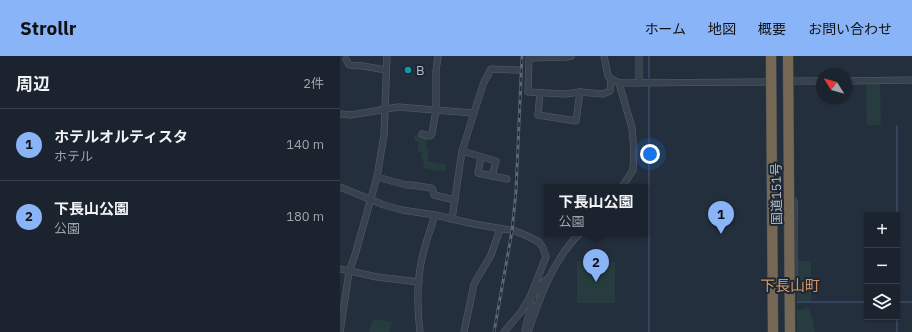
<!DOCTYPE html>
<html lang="ja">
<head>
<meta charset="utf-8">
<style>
  :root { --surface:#1b232e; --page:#282f3a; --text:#f1f3f6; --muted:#a0a4aa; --line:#39404a; --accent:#8ab4f8 }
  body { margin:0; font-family:"IBM Plex Sans","Noto Sans JP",sans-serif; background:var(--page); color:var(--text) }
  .controls { position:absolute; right:12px; bottom:12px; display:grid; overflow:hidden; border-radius:0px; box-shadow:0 1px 3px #0004 }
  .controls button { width:36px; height:36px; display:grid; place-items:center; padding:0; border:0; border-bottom:1px solid var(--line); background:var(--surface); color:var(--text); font:20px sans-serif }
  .compass { position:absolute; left:476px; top:12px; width:36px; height:36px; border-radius:50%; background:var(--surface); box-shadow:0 1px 3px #0004; rotate:307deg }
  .you { position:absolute; left:310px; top:98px; width:14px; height:14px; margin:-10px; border:3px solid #fff; border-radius:50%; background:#1a73e8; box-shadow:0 0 0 6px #1a73e833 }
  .badge { display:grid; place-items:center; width:26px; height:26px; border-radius:50%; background:var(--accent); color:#111; font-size:13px; font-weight:700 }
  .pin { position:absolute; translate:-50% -33px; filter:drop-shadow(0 1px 2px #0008) }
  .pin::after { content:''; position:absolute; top:21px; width:14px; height:12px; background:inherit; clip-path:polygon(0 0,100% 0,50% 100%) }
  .popup { position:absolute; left:204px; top:128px; width:104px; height:52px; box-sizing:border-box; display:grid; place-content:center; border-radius:0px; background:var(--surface); filter:drop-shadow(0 1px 3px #0005); font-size:13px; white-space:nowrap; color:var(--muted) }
  .popup b { font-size:15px; color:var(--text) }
  .popup::after { content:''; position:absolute; left:50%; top:100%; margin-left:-8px; border:8px solid transparent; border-top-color:var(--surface) }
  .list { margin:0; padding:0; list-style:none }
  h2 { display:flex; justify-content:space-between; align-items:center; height:52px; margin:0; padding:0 16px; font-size:17px }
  h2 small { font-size:13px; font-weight:400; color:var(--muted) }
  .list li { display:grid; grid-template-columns:26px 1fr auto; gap:12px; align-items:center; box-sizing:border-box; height:72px; padding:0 16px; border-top:1px solid var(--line) }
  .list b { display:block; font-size:15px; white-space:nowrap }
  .list p { margin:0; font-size:13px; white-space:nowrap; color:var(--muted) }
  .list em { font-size:13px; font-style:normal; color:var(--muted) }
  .icon { flex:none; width:22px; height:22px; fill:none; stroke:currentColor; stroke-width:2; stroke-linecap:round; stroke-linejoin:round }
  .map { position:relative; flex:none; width:572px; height:276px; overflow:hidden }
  header { display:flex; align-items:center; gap:24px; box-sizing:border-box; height:56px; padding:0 20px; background:var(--accent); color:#111 }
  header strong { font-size:19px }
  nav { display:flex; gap:22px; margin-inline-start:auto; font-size:14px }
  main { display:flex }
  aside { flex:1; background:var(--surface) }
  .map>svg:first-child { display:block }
  .green { fill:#263c3f }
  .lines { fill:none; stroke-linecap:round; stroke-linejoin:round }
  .stream { stroke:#394c67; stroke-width:1.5 }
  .minor-casing { stroke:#565f6c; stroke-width:7 }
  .highway-casing { stroke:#434c59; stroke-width:11 }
  .minor { stroke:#38414e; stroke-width:6 }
  .highway { stroke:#746855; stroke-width:10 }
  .rail-casing { stroke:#5a6575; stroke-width:3 }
  .rail { stroke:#1d2633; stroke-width:1.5; stroke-dasharray:4.5; stroke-linecap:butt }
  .culture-dot { fill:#0f9aa8; stroke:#1d2633; stroke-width:1.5 }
  .labels { text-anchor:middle; stroke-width:4; stroke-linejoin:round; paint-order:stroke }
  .poi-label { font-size:13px; fill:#b4bcc9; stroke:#1d2633; text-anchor:start }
  .street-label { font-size:13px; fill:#b4bcc9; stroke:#1d2633 }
  .quarter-label { font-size:15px; fill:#d59563; stroke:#1d2633 }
</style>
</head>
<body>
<header>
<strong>Strollr</strong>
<nav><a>ホーム</a><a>地図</a><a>概要</a><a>お問い合わせ</a></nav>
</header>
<main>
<aside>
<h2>周辺<small>2件</small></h2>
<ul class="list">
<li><span class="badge">1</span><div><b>ホテルオルティスタ</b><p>ホテル</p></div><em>140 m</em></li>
<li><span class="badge">2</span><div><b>下長山公園</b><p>公園</p></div><em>180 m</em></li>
</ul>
</aside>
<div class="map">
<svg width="572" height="276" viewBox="0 0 572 276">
  <rect width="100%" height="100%" fill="#242f3e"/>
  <g class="green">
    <polygon points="526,27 540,27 541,69 527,69"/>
    <polygon points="75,78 88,81 86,92 89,94 87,105 106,109 105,116 83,112 84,103 81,103 82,96 77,95 79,86 74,85"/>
    <polygon points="237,205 275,206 275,247 237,247"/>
    <rect x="457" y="205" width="14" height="40"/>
    <polygon points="466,252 469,253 470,254 475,276 457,276 457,253 460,254"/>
    <polygon points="33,263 52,266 49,276 29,276"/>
  </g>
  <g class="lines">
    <g class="stream">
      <polyline points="309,0 309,22"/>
      <polyline points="309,30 309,276"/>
      <polyline points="557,70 557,276"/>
      <polyline points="457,246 527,246"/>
      <polyline points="557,246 572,246"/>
    </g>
    <defs>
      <g id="minor">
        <polyline points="231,0 226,1 189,2 188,36 225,38 240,36 263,38 270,35 271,23"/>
        <polyline points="264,0 268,20 271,23 279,27 292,72 294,95 293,114 282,131"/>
        <polyline points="6,3 9,9 23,10 46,14"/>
        <polyline points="448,25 482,25"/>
        <polyline points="506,25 572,24"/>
        <polyline points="279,27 431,26"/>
        <polyline points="299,27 299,0"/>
        <polyline points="200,37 198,59 236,65 240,36"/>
        <polyline points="0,58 11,59 58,51 133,57"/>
        <polyline points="82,78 90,80 92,78 96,54 96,15 98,0"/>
        <polyline points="122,95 156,105 152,120 167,123"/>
        <polyline points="141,101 138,117 152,120"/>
        <polyline points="37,121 66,129 71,129 91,132 93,134 94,139 115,144"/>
        <path d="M0,131L44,149L62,154L95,159L134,168L175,175L185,179L199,186L203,192L206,201L190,241C198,238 198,228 208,223"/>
        <polyline points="454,145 454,224"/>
        <polyline points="112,163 122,95 139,41 144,26 151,13 178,14"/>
        <polyline points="0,213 37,221 79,226"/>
        <polyline points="185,274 191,250 190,241"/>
        <polyline points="0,276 9,216 15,199 37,121 44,79 47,0"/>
        <path d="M80,276C77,252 77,222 83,198C86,185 91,172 95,159"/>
        <polyline points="124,276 134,228 151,199 160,173"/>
        <polyline points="164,276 181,256 190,241"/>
        <path d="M188,276C200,240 213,204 240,177"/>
      </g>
      <g id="highway">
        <polyline points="431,0 433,276"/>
        <polyline points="448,0 450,276"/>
      </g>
    </defs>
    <use href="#minor" class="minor-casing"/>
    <use href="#highway" class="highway-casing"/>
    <use href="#minor" class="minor"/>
    <use href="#highway" class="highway"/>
    <defs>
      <polyline id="rail" points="154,276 172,175 176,135 182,0"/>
    </defs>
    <use href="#rail" class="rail-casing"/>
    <use href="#rail" class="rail"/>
  </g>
  <circle class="culture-dot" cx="68" cy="14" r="4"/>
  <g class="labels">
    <g class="poi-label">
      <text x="76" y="19">B</text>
    </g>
    <g class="street-label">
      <text transform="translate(436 138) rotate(-91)" y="5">国道151号</text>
    </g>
    <g class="quarter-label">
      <text x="450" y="235">下長山町</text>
    </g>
  </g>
</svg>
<div class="controls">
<button>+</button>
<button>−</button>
<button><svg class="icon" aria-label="layers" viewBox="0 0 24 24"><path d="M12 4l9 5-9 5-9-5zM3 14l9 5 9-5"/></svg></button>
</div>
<svg class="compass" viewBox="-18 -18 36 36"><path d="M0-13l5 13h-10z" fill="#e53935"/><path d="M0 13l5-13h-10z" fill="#a0a4aa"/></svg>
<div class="you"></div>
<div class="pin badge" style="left:381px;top:178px">1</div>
<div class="pin badge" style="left:256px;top:226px">2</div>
<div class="popup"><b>下長山公園</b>公園</div>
</div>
</main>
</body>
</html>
